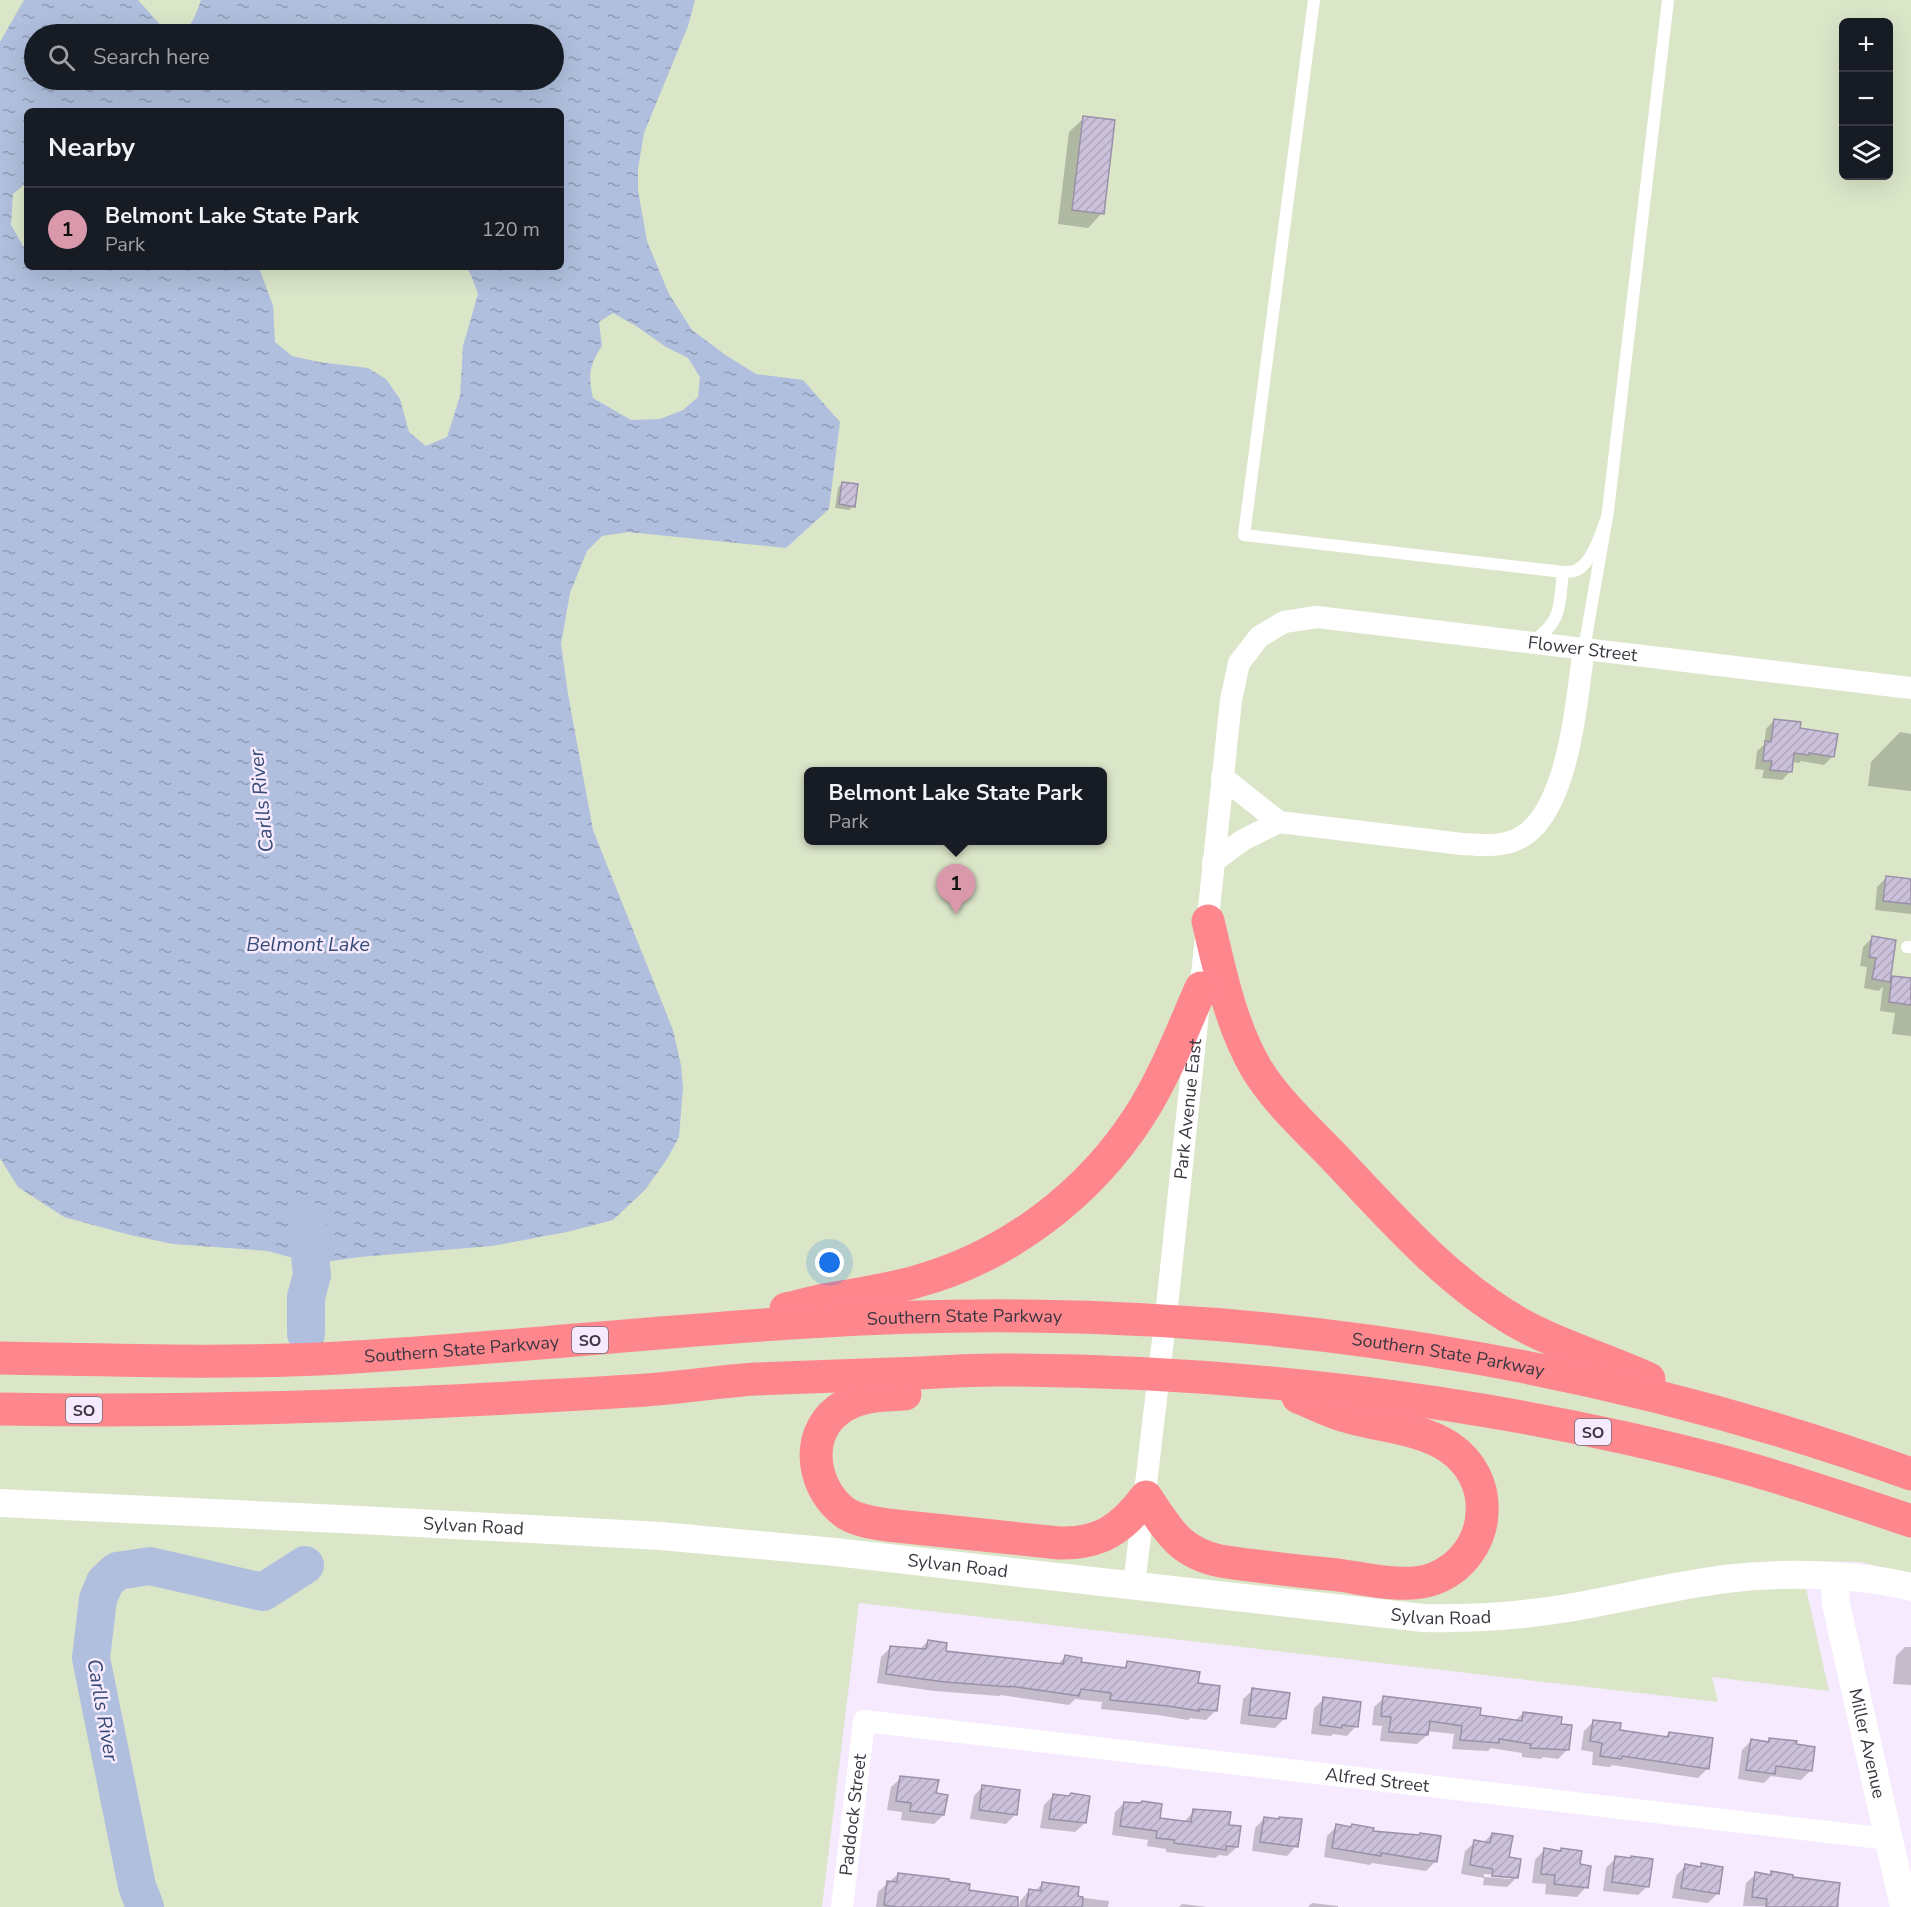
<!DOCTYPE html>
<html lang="en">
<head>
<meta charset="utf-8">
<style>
  :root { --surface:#171b24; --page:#242831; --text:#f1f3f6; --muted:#9ea1a6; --line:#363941; --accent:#d999ab }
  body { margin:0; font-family:"Nunito Sans",sans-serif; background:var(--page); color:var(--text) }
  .controls { position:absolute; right:18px; top:18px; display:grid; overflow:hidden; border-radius:9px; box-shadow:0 6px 24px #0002 }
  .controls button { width:54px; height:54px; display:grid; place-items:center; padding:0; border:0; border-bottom:2px solid var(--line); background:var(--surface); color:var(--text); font:30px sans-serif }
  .you { position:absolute; left:830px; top:1263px; width:21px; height:21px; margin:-15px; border:4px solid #fff; border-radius:50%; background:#1a73e8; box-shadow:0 0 0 9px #1a73e833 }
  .badge { display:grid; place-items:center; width:39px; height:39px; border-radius:50%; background:var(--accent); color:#111; font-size:20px; font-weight:700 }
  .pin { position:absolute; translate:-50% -50px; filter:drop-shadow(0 2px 3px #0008) }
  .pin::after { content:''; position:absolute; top:32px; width:21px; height:18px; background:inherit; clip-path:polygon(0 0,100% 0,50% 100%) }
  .popup { position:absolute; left:804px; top:767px; width:303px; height:78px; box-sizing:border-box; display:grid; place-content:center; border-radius:9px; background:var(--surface); filter:drop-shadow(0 2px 4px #0005); font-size:20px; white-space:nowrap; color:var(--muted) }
  .popup b { font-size:22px; color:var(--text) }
  .popup::after { content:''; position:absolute; left:50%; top:100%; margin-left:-12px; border:12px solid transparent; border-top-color:var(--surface) }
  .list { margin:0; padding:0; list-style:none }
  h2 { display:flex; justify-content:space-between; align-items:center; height:78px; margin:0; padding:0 24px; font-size:26px }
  h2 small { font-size:20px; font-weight:400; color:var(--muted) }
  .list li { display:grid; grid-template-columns:39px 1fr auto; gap:18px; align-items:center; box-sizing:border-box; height:84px; padding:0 24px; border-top:2px solid var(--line) }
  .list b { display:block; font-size:22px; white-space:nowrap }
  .list p { margin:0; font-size:20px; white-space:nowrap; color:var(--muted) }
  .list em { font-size:20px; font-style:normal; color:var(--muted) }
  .icon { flex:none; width:33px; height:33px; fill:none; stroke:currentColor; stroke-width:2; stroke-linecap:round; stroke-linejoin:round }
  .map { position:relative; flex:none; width:1911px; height:1907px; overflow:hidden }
  .search { position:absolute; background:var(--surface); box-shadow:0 6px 24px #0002; left:24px; top:24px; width:540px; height:66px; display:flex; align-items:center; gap:15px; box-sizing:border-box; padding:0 21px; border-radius:33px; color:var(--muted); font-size:22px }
  .panel { position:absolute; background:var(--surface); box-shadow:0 6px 24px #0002; left:24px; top:108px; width:540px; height:162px; border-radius:9px }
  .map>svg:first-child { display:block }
  .park { fill:#dbe6c9; fill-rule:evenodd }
  .water { fill:url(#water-ripples); fill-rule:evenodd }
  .shadow { fill:#0003; fill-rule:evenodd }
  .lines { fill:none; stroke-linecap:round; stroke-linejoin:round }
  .river { stroke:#afbfdd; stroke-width:38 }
  .building { fill:url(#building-hatch); stroke:#9a91a9; stroke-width:1.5 }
  .service { stroke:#fff; stroke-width:12 }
  .minor { stroke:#fff; stroke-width:22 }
  .tertiary { stroke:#fff; stroke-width:28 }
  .motorway { stroke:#fe878e; stroke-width:33 }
  .labels { text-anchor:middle; stroke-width:5; stroke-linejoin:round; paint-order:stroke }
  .shield { fill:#f6eafe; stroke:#746c79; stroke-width:1.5 }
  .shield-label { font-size:16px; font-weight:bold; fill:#3c3640 }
  .street-label { font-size:18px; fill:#3c3640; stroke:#f6eafe }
  .water-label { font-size:20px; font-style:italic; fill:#354a74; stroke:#f6eafe }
</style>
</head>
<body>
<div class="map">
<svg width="1911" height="1907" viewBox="0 0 1911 1907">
  <defs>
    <pattern id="water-ripples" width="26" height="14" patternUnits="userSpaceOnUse" patternTransform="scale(1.5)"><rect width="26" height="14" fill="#afbfdd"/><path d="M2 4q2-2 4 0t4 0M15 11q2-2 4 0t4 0" fill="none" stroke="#909cb5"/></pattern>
    <pattern id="building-hatch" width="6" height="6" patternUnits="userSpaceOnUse" patternTransform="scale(1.5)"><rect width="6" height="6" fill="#cbc1da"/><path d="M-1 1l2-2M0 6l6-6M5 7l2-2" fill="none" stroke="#afa6bc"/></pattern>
  </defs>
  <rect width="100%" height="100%" fill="#f6eafe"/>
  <path class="park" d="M0,0H1911V1574L1860,1562L1800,1561L1829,1691L1712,1677L1718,1702L859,1603L822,1907H0ZM1844,22H1888V176H1844ZM34,34H554V80H34ZM27,111H561V267H27ZM809,772H1103V840H809Z"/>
  <path class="water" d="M24,0H138L167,32C189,38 195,17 201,0H695L688,26L644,133L638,169V190L647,241L669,294L692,330L727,356L756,374L803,380L840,422L829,509L786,548L628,532L602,536L587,551L570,593L561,644L568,694L593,830L673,1030L681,1065L683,1088L679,1137L667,1159L645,1190L613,1220L567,1232L492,1246L360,1257L325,1262L319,1275H304L300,1260L268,1251L173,1244L130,1235L64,1217L18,1187L0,1158V42ZM34,34H554V80H34ZM27,111H561V267H466L471,275L478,294L463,346L460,396L447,437L426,446L409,432L400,399L386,379L368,368L319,362L292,356L275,342L273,306L259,267H75L68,270L59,267H27V253L11,225L13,194L26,183L27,180ZM613,313L636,326L666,347L688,358L700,377L698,397L683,410L660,419L631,420L593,398C588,374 589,366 602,346L599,322Z"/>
  <g class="shadow">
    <polygon points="1084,118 1102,213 1088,228 1058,224 1069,132"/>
    <polygon points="842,483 853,506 849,510 835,508 838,488"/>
    <polygon points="1774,720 1798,729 1833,756 1824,765 1801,761 1799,763 1792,762 1790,772 1782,780 1762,778 1764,770 1755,769 1757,751 1764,745 1766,729"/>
    <polygon points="1900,732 1911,734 1911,791 1868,786 1871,762"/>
    <polygon points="1887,877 1911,880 1911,914 1875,910 1877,887"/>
    <polygon points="1872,938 1888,982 1893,977 1911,980 1911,1036 1892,1034 1895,1013 1880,1011 1883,986 1879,991 1864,988 1867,967 1860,966 1863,947"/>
    <polygon points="928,1641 945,1653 1057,1665 1065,1657 1080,1663 1122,1669 1128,1663 1197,1684 1216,1710 1206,1720 1190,1718 1188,1720 1158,1715 1101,1709 1102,1702 1075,1699 1069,1705 1001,1695 999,1696 935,1691 877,1683 881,1657 891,1647 919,1650"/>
    <polygon points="1905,1647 1911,1647 1911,1685 1893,1684 1896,1656"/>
    <polygon points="1253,1690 1285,1718 1275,1728 1240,1724 1243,1699"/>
    <polygon points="1384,1698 1479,1717 1515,1721 1523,1713 1560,1725 1567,1750 1558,1759 1543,1757 1541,1759 1522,1757 1522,1753 1491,1748 1488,1751 1452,1749 1454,1734 1427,1731 1427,1735 1417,1744 1380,1741 1382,1726 1372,1725 1374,1707"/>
    <polygon points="1324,1699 1356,1726 1347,1736 1333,1734 1331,1736 1311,1734 1314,1708"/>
    <polygon points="1594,1721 1618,1731 1664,1738 1669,1733 1708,1768 1698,1778 1612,1765 1610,1767 1592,1765 1593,1752 1581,1750 1584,1731"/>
    <polygon points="1770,1739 1810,1771 1801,1780 1771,1776 1764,1783 1738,1779 1742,1750 1751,1741 1766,1743"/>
    <polygon points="901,1778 935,1795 943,1815 934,1824 901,1820 902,1812 887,1810 891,1787"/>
    <polygon points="983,1786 1018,1791 1015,1815 1006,1824 970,1819 974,1796"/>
    <polygon points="1054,1795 1085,1823 1075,1832 1040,1828 1044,1805"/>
    <polygon points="1124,1803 1158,1819 1184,1822 1194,1811 1227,1826 1237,1847 1227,1856 1219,1855 1215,1858 1166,1852 1166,1849 1147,1846 1148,1840 1112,1835 1115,1812"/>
    <polygon points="1264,1819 1296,1846 1287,1856 1252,1851 1255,1828"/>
    <polygon points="1337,1826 1350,1828 1352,1826 1436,1861 1426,1871 1372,1863 1370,1865 1324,1857 1327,1836"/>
    <path d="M1492,1834L1508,1858L1517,1877L1507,1887L1483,1885L1484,1878L1461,1874L1465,1851L1475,1842L1483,1843ZM1484,1874L1511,1876V1879L1484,1877Z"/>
    <polygon points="1562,1849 1578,1865 1586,1887 1577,1897 1545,1894 1546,1884 1532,1883 1535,1860 1544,1850 1559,1852"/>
    <polygon points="1616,1858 1648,1886 1638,1895 1603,1891 1606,1868"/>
    <polygon points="1702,1865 1718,1893 1708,1903 1672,1898 1676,1876 1685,1866 1698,1868"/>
    <polygon points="1772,1873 1791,1879 1839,1902 1839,1907 1743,1906 1746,1883 1756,1874 1769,1876"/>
    <polygon points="898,1874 968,1891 1004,1907 876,1907 878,1892"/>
    <polygon points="1043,1883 1076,1897 1109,1901 1108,1907 1019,1907 1020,1901 1029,1891 1034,1892"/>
    <polygon points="1312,1903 1338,1906 1338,1907 1308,1907"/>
    <polygon points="1182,1904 1207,1907 1179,1907"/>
  </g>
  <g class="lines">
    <g class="river">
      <polyline points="306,1334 306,1297 312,1275 307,1223"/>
      <polyline points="145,1907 137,1886 91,1658 98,1599 105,1582 117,1571 150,1566 263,1592 305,1565"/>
    </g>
  </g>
  <g class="building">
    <polygon points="1083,116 1115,120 1104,214 1072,210"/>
    <polygon points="842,482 858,484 855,507 839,504"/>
    <polygon points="1774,719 1801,722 1800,728 1838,734 1834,757 1809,753 1809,755 1794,753 1792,772 1770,770 1772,761 1763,761 1765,741 1771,742"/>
    <polygon points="1886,876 1911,879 1911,904 1883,901"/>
    <polygon points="1872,936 1896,940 1890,982 1872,979 1876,958 1869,957"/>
    <polygon points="1892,976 1911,978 1911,1005 1889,1002"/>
    <polygon points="928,1640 947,1643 946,1651 1063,1664 1065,1655 1082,1658 1081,1662 1126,1668 1127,1661 1200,1672 1198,1683 1220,1686 1217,1711 1199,1709 1199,1711 1168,1706 1110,1700 1111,1693 1081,1689 1079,1696 1010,1686 1010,1687 945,1682 886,1674 890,1646 926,1649"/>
    <polygon points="1252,1688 1290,1693 1286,1719 1249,1715"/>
    <polygon points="1383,1696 1481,1708 1480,1715 1522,1721 1523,1712 1562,1717 1561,1724 1572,1725 1569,1750 1530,1748 1531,1744 1499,1739 1499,1743 1460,1740 1462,1726 1430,1721 1428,1735 1389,1732 1391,1717 1381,1716"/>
    <polygon points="1323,1697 1361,1702 1358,1727 1342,1725 1342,1728 1320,1725"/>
    <polygon points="1593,1720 1621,1723 1620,1730 1668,1737 1669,1732 1713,1738 1709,1769 1622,1756 1621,1759 1600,1756 1602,1743 1590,1741"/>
    <polygon points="1769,1738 1797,1741 1796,1744 1815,1747 1812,1771 1776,1766 1775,1774 1746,1770 1751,1739 1769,1742"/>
    <polygon points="900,1776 939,1780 936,1793 948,1795 944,1815 910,1811 911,1803 896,1801"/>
    <polygon points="982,1785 1020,1790 1017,1815 979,1810"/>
    <polygon points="1071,1793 1090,1796 1086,1823 1049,1819 1053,1794 1069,1796"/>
    <polygon points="1142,1801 1162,1804 1160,1818 1191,1822 1193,1809 1231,1812 1229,1825 1241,1826 1238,1847 1226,1846 1226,1850 1174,1843 1174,1840 1156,1838 1157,1831 1120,1826 1124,1802 1141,1803"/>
    <polygon points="1264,1817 1279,1819 1279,1817 1302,1819 1298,1847 1260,1842"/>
    <polygon points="1336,1824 1351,1827 1352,1824 1374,1828 1373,1831 1419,1835 1420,1833 1441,1836 1437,1862 1381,1853 1381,1856 1332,1848"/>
    <polygon points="1492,1833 1513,1836 1509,1857 1521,1859 1518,1878 1492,1876 1493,1869 1470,1865 1474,1840 1490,1843"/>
    <polygon points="1544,1848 1561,1851 1561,1848 1582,1851 1580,1864 1591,1866 1588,1888 1554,1884 1555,1875 1541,1874"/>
    <polygon points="1615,1856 1631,1858 1631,1856 1653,1859 1649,1887 1612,1882"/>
    <polygon points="1701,1863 1723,1867 1719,1894 1681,1888 1685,1864 1701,1867"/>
    <polygon points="1771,1871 1793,1875 1793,1877 1840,1883 1837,1907 1766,1907 1767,1899 1752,1897 1755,1872 1771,1875"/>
    <polygon points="898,1873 949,1879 949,1881 970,1884 969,1890 1018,1897 1018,1907 897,1907 884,1905 887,1881 897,1882"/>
    <polygon points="1042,1882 1079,1887 1078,1896 1083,1897 1082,1907 1026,1907 1029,1889 1041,1891"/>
  </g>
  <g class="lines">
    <g class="service">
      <path d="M1314,0L1244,535L1563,572C1568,572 1573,572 1577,570C1593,561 1600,536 1606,520"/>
      <path d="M1533,641C1563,621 1559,605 1563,572"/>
      <polyline points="1584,649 1608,511 1668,0"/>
      <polyline points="1907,947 1911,947"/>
    </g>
    <g class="minor">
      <path d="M1222,777L1279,822L1462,844C1478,845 1497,847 1513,841C1569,821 1576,700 1584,649"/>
      <polyline points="1213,862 1243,840 1279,822"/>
      <path id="s1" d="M1134,1586L1168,1297L1231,700L1239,663L1259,637L1284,622L1317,617L1911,688"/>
      <path id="s2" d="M842,1907L864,1721L1889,1839"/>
    </g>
    <g class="tertiary">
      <path id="s3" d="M0,1503L361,1520L661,1536L835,1552L1423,1618C1472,1619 1520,1616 1568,1608C1620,1599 1672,1586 1725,1579C1782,1572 1855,1573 1911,1587"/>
      <path id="s4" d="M1834,1577L1836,1604L1904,1907"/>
    </g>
    <g class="motorway">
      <path d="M1208,921C1220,971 1230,1023 1256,1068C1276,1101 1307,1129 1334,1157C1390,1216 1444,1279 1515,1321C1557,1345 1605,1359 1649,1379"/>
      <path d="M786,1309C801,1306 816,1301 830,1299C859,1294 887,1290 915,1282C1007,1257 1089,1195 1140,1115C1165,1076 1182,1031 1201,988"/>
      <path id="s5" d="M0,1358C113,1360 226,1364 339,1358C569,1345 797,1313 1027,1316C1327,1319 1629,1372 1911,1474"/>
      <path d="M905,1394C882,1395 858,1395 838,1410C803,1437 813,1491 847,1514C859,1521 874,1523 887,1525L1059,1543C1100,1544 1122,1529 1146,1497C1168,1530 1179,1552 1220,1561C1259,1567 1299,1571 1338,1575C1367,1579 1405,1589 1433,1579C1461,1569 1481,1542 1482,1513C1484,1486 1471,1462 1449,1447C1420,1428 1381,1426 1349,1417C1331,1413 1314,1403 1298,1397"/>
      <path d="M0,1409C210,1413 420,1404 630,1391C672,1389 713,1382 755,1379C800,1377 846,1376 891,1374C926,1373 962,1370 997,1370C1234,1370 1488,1400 1717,1460C1782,1477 1847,1499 1911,1521"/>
    </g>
  </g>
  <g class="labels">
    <g class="shield">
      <rect x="572" y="1327" width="36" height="26" rx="4.5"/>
      <rect x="66" y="1397" width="36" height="26" rx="4.5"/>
      <rect x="1575" y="1419" width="36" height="26" rx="4.5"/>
    </g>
    <g class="shield-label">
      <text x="590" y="1346">SO</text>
      <text x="84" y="1416">SO</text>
      <text x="1593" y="1438">SO</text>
    </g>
    <g class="street-label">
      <text dy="6" stroke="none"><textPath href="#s1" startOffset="1292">Flower Street</textPath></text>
      <text dy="6" stroke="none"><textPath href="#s1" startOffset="480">Park Avenue East</textPath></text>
      <text dy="6" stroke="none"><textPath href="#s5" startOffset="966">Southern State Parkway</textPath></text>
      <text dy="6" stroke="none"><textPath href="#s5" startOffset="462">Southern State Parkway</textPath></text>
      <text dy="6" stroke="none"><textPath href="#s5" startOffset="1452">Southern State Parkway</textPath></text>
      <text dy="6" stroke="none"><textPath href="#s3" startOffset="474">Sylvan Road</textPath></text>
      <text dy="6" stroke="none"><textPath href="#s3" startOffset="960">Sylvan Road</textPath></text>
      <text dy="6" stroke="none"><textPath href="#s3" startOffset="1446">Sylvan Road</textPath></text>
      <text dy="6" stroke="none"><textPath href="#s4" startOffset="170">Miller Avenue</textPath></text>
      <text dy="6" stroke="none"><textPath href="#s2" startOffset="704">Alfred Street</textPath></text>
      <text dy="6" stroke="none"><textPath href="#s2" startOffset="93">Paddock Street</textPath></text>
    </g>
    <g class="water-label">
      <text transform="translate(261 801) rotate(-96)" y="7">Carlls River</text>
      <text x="308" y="951">Belmont Lake</text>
      <text transform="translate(103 1710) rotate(80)" y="7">Carlls River</text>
    </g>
  </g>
</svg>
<div class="controls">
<button>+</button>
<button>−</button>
<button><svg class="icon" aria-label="layers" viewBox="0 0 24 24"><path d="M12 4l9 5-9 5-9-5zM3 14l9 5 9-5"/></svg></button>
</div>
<div class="you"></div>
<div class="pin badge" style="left:956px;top:914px">1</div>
<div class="popup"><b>Belmont Lake State Park</b>Park</div>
<div class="search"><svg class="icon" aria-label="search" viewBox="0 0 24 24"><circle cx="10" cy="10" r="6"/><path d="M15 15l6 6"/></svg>Search here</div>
<section class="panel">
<h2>Nearby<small></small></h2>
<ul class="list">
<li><span class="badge">1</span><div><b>Belmont Lake State Park</b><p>Park</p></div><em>120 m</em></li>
</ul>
</section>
</div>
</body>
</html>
